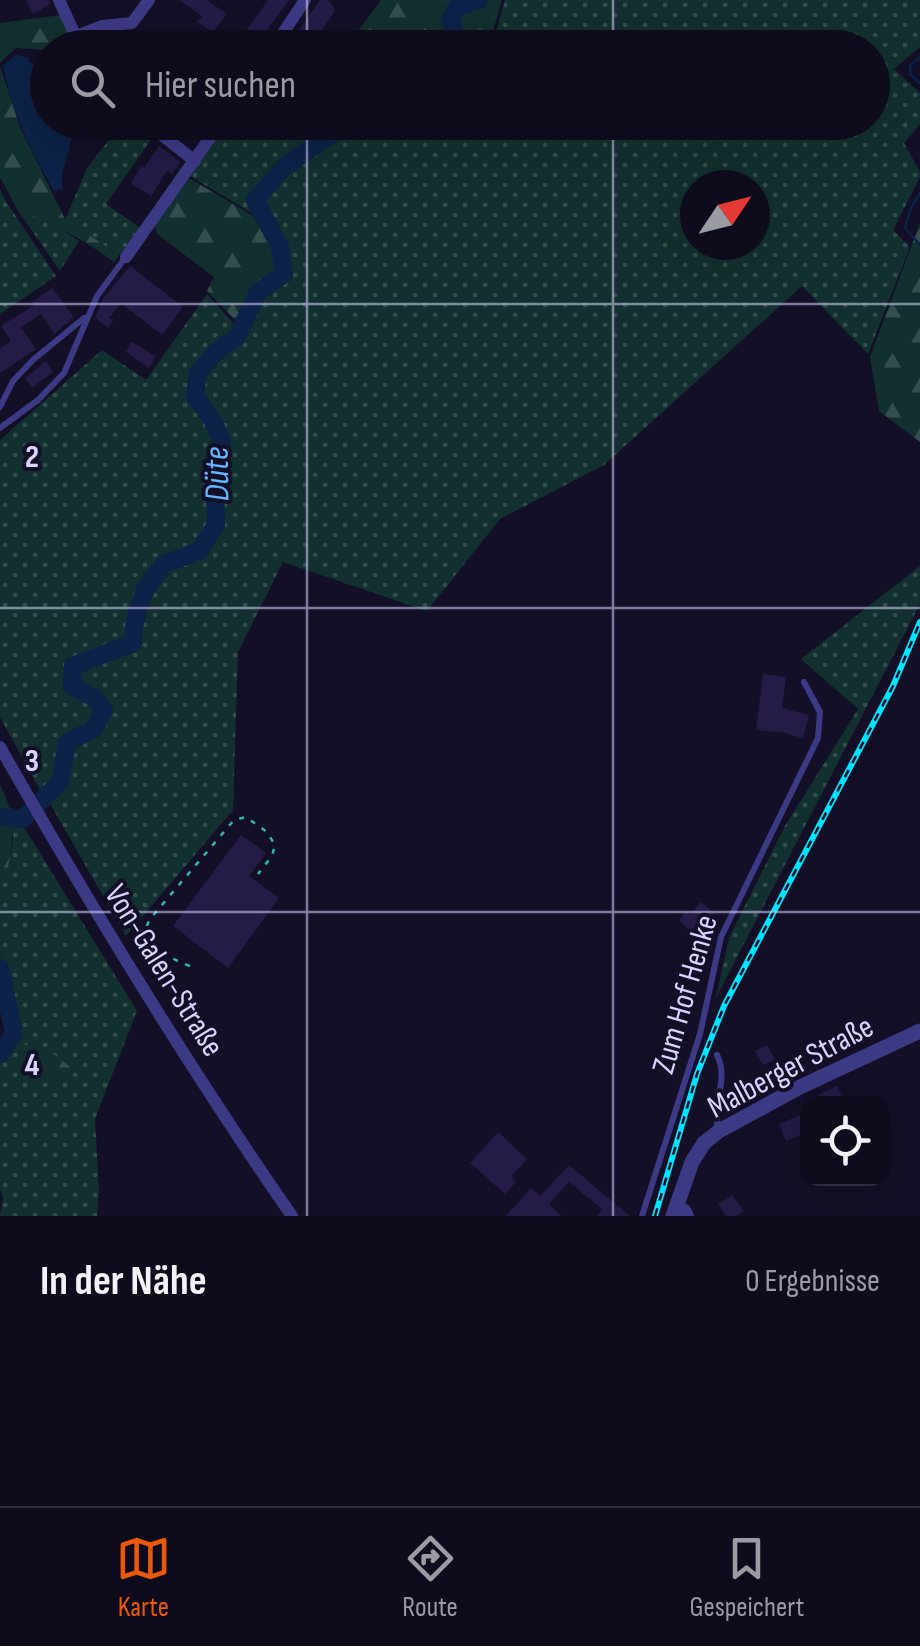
<!DOCTYPE html>
<html lang="de">
<head>
<meta charset="utf-8">
<style>
  :root { --surface:#0e0b1c; --page:#171425; --text:#f1f3f6; --muted:#9b9ba3; --line:#2e2b3b; --accent:#ea580c }
  body { margin:0; font-family:"Sofia Sans Condensed",sans-serif; background:var(--page); color:var(--text) }
  .controls { position:absolute; right:30px; bottom:30px; display:grid; overflow:hidden; border-radius:20px; box-shadow:0 10px 40px #0002 }
  .controls button { width:90px; height:90px; display:grid; place-items:center; padding:0; border:0; border-bottom:2px solid var(--line); background:var(--surface); color:var(--text); font:50px sans-serif }
  .compass { position:absolute; left:680px; top:170px; width:90px; height:90px; border-radius:50%; background:var(--surface); box-shadow:0 10px 40px #0002; rotate:55deg }
  .list { margin:0; padding:0; list-style:none }
  h2 { display:flex; justify-content:space-between; align-items:center; height:130px; margin:0; padding:0 40px; font-size:42px }
  h2 small { font-size:32px; font-weight:400; color:var(--muted) }
  .icon { flex:none; width:55px; height:55px; fill:none; stroke:currentColor; stroke-width:2; stroke-linecap:round; stroke-linejoin:round }
  .map { position:relative; flex:none; width:920px; height:1216px; overflow:hidden }
  .search { position:absolute; background:var(--surface); box-shadow:0 10px 40px #0002; left:30px; right:30px; top:30px; height:110px; display:flex; align-items:center; gap:25px; box-sizing:border-box; padding:0 35px; border-radius:55px; color:var(--muted); font-size:38px }
  .sheet { height:290px; background:var(--surface) }
  nav { display:flex; justify-content:space-around; align-items:center; box-sizing:border-box; height:140px; border-top:2px solid var(--line); background:var(--surface); font-size:28px; color:var(--muted) }
  nav a { display:grid; justify-items:center; gap:5px }
  nav .on { color:var(--accent) }
  .map>svg:first-child { display:block }
  .grass { fill:url(#grass-dots); fill-rule:evenodd }
  .forest { fill:url(#forest-firs) }
  .water { fill:#0c2248 }
  .lines { fill:none; stroke-linecap:round; stroke-linejoin:round }
  .stream { stroke:#0c2248; stroke-width:2.5 }
  .river { stroke:#0c2248; stroke-width:18 }
  .building { fill:#241b47 }
  .path { stroke:#2fb8b0; stroke-width:2.5; stroke-dasharray:5 8; stroke-linecap:butt }
  .service { stroke:#3d3a85; stroke-width:6 }
  .minor { stroke:#3d3a85; stroke-width:12 }
  .tertiary { stroke:#3d3a85; stroke-width:15 }
  .rail-casing { stroke:#00e5ff; stroke-width:6 }
  .rail { stroke:#130f26; stroke-width:2.5; stroke-dasharray:8; stroke-linecap:butt }
  .grid { fill:none; stroke:#d9d4ff; stroke-width:2.5; stroke-opacity:0.55 }
  .labels { text-anchor:middle; stroke-width:8; stroke-linejoin:round; paint-order:stroke }
  .street-label { font-size:32px; fill:#d9d4ff; stroke:#130f26 }
  .water-label { font-size:35px; font-style:italic; fill:#62b6ff; stroke:#130f26 }
  .grid-label { font-size:32px; text-anchor:middle; font-weight:bold; fill:#d9d4ff; stroke:#130f26; stroke-width:8; stroke-linejoin:round; paint-order:stroke }
</style>
</head>
<body>
<div class="map">
<svg width="920" height="1216" viewBox="0 0 920 1216">
  <defs>
    <pattern id="grass-dots" width="8" height="8" patternUnits="userSpaceOnUse" patternTransform="scale(2.5)"><rect width="8" height="8" fill="#12302f"/><path d="M2 2h.1M6 6h.1" fill="none" stroke="#344d4e" stroke-width="1.8" stroke-linecap="round"/></pattern>
    <pattern id="forest-firs" width="22" height="20" patternUnits="userSpaceOnUse" patternTransform="scale(2.5)"><rect width="22" height="20" fill="#12302f"/><path d="M5 1l3.5 6h-7zM16 11l3.5 6h-7z" fill="#344d4e"/></pattern>
  </defs>
  <rect width="100%" height="100%" fill="#130f26"/>
  <g class="grass">
    <path d="M505,0H920V47L894,69L920,93V124L904,143L920,172V177L893,230L910,247L868,354L802,286L604,465L500,519L427,611L283,562L238,652L233,810L126,936L49,802L66,786L73,747L100,732L111,709L101,692L79,682L78,671L138,647L149,602L167,570L202,557L223,527L222,482L229,443L220,419L202,397L204,375L222,354L243,339L262,295L288,274L285,246L260,200L288,169L337,136L334,123L872,122V48L486,47L494,39ZM695,185H755V245H695Z"/>
    <polygon points="122,123 140,123 155,134 106,204 142,229 119,255 65,220 87,168"/>
    <polygon points="226,123 322,123 326,133 279,163 248,199 257,216 190,176"/>
    <polygon points="0,189 7,203 56,276 0,314"/>
    <polygon points="17,209 54,224 79,241 60,271"/>
    <path d="M207,294L236,326C229,345 204,349 194,366C189,375 189,390 187,400L213,433L206,490L208,528L193,547L160,559L139,585L128,619L127,640L68,660L66,690L93,703L98,710L91,724L62,742L55,781L41,792L0,717V440L102,350L146,380Z"/>
    <polygon points="920,566 920,604 716,998 729,938 785,826 858,709 801,659"/>
    <polygon points="11,806 137,1011 95,1119 99,1190 97,1216 0,1216 3,1197 0,1189 0,1056 13,1051 23,1053 29,1047 21,1042 0,954 0,869 8,867 13,840"/>
  </g>
  <g class="forest">
    <polygon points="381,0 502,0 491,38 482,47 346,47"/>
    <polygon points="61,15 76,47 48,48 47,50 16,48 0,63 0,23"/>
    <path d="M0,66L20,127L65,219L119,255L114,262C83,239 52,223 17,209L0,177Z"/>
    <polygon points="189,178 267,224 280,247 284,274 258,292 241,326 207,291 214,277 157,234 155,226"/>
    <polygon points="920,223 920,442 879,411 870,357"/>
    <path d="M0,785C16,815 14,835 8,868L0,869Z"/>
    <path d="M0,954L21,1042C34,1050 21,1044 36,1047C50,1049 59,1058 70,1067L61,1078L45,1077L24,1063L23,1053L13,1051L0,1056V1046L8,1030L0,989Z"/>
  </g>
  <path class="water" d="M16,55L27,57L38,72L47,77L48,122L70,123C77,147 58,165 63,189L54,191C30,148 12,114 3,65Z"/>
  <g class="lines">
    <g class="stream">
      <polyline points="920,57 910,66 910,74 920,83"/>
      <polyline points="920,193 911,208 905,228 920,245"/>
    </g>
    <g class="river">
      <polyline points="442,48 457,37 450,19 458,6 479,0"/>
      <polyline points="0,817 23,819 60,782 67,743 95,728 104,710 95,698 72,686 73,666 133,643 135,619 145,589 164,564 199,551 216,525 215,484 222,441 212,419 195,397 198,373 216,352 237,337 258,292 284,274 280,247 255,200 284,167 332,134 328,122"/>
      <polyline points="0,968 14,1033 0,1054"/>
    </g>
  </g>
  <g class="building">
    <polygon points="26,0 49,0 50,4 33,14"/>
    <polygon points="179,0 207,0 227,14 213,32 197,22 202,16"/>
    <polygon points="268,0 289,0 254,48 242,48 237,44"/>
    <polygon points="320,0 327,0 331,3 335,11 318,35 314,33 305,48 286,48"/>
    <polygon points="159,146 180,162 172,174 167,171 151,196 131,183 141,166 144,168"/>
    <polygon points="130,266 183,307 162,335 121,303 109,318 113,320 108,328 95,318 103,299"/>
    <polygon points="52,288 74,317 54,334 41,314 21,327 36,349 0,373 0,348 11,341 1,326 34,305 32,302"/>
    <polygon points="132,342 156,357 149,368 126,352"/>
    <polygon points="46,361 53,372 32,388 25,378"/>
    <polygon points="763,674 786,677 782,708 809,715 803,739 786,733 756,730"/>
    <polygon points="241,835 266,853 249,876 279,898 228,968 173,926"/>
    <polygon points="701,902 714,913 694,935 679,920 686,911 691,914"/>
    <polygon points="767,1045 775,1059 763,1065 755,1051"/>
    <polygon points="837,1086 844,1101 840,1104 822,1104 818,1095"/>
    <polygon points="803,1114 808,1125 808,1132 786,1141 779,1124"/>
    <polygon points="498,1132 527,1159 511,1177 516,1182 505,1194 470,1163"/>
    <polygon points="569,1165 630,1216 597,1216 602,1209 569,1182 549,1204 562,1216 506,1216 531,1188 540,1196"/>
    <polygon points="732,1195 744,1211 736,1216 726,1216 718,1204"/>
  </g>
  <g class="lines">
    <path class="path" d="M190,966C169,958 156,951 144,932L150,919L234,820L246,817L267,832L275,845L272,856L258,874"/>
    <g class="service">
      <polyline points="0,407 13,381 33,360 84,318"/>
      <polyline points="0,428 38,400 64,373 97,296 125,258"/>
      <path d="M717,1055C730,1080 710,1105 719,1131"/>
      <polyline points="642,1216 700,1034 721,937 818,738 820,712 804,682"/>
    </g>
    <g class="minor">
      <polyline points="59,0 81,48"/>
      <polyline points="76,36 102,26 132,23 149,0"/>
      <polyline points="273,48 305,0"/>
      <polyline points="145,122 195,161"/>
      <polyline points="126,257 221,122"/>
      <path d="M0,747C91,907 187,1065 292,1216"/>
      <polyline points="676,1206 685,1210 688,1216"/>
    </g>
    <polyline class="tertiary" points="673,1216 692,1162 704,1143 719,1131 800,1087 920,1031"/>
    <defs>
      <polyline id="rail" points="655,1216 697,1074 724,1006 893,686 920,622"/>
    </defs>
    <use href="#rail" class="rail-casing"/>
    <use href="#rail" class="rail"/>
  </g>
  <path class="grid" d="M307,0V48M613,0V48M307,122V1216M613,122V1216M0,304H920M0,608H920M0,912H920"/>
  <g class="labels">
    <g class="street-label">
      <text transform="translate(165 970) rotate(58)" y="11">Von-Galen-Straße</text>
      <text transform="translate(684 994) rotate(-74)" y="11">Zum Hof Henke</text>
      <text transform="translate(790 1066) rotate(-28)" y="11">Malberger Straße</text>
    </g>
    <g class="water-label">
      <text transform="translate(216 474) rotate(-91)" y="12">Düte</text>
    </g>
  </g>
  <g class="grid-label">
    <text x="32" y="467">2</text>
    <text x="32" y="771">3</text>
    <text x="32" y="1075">4</text>
  </g>
</svg>
<div class="controls">
<button><svg class="icon" aria-label="locate" viewBox="0 0 24 24"><circle cx="12" cy="12" r="6"/><path d="M12 2v4M12 18v4M2 12h4M18 12h4"/></svg></button>
</div>
<svg class="compass" viewBox="-18 -18 36 36"><path d="M0-13l5 13h-10z" fill="#e53935"/><path d="M0 13l5-13h-10z" fill="#9b9ba3"/></svg>
<div class="search"><svg class="icon" aria-label="search" viewBox="0 0 24 24"><circle cx="10" cy="10" r="6"/><path d="M15 15l6 6"/></svg>Hier suchen</div>
</div>
<section class="sheet">
<h2>In der Nähe<small>0 Ergebnisse</small></h2>
<ul class="list">
</ul>
</section>
<nav>
<a class="on"><svg class="icon" aria-label="map" viewBox="0 0 24 24"><path d="M3 6l6-2 6 2 6-2v14l-6 2-6-2-6 2zM9 4v14M15 6v14"/></svg>Karte</a>
<a><svg class="icon" aria-label="directions" viewBox="0 0 24 24"><path d="M12 3l9 9-9 9-9-9zM9 14v-3h6M13 9l2 2-2 2"/></svg>Route</a>
<a><svg class="icon" aria-label="saved" viewBox="0 0 24 24"><path d="M7 4h10v16l-5-4-5 4z"/></svg>Gespeichert</a>
</nav>
</body>
</html>
